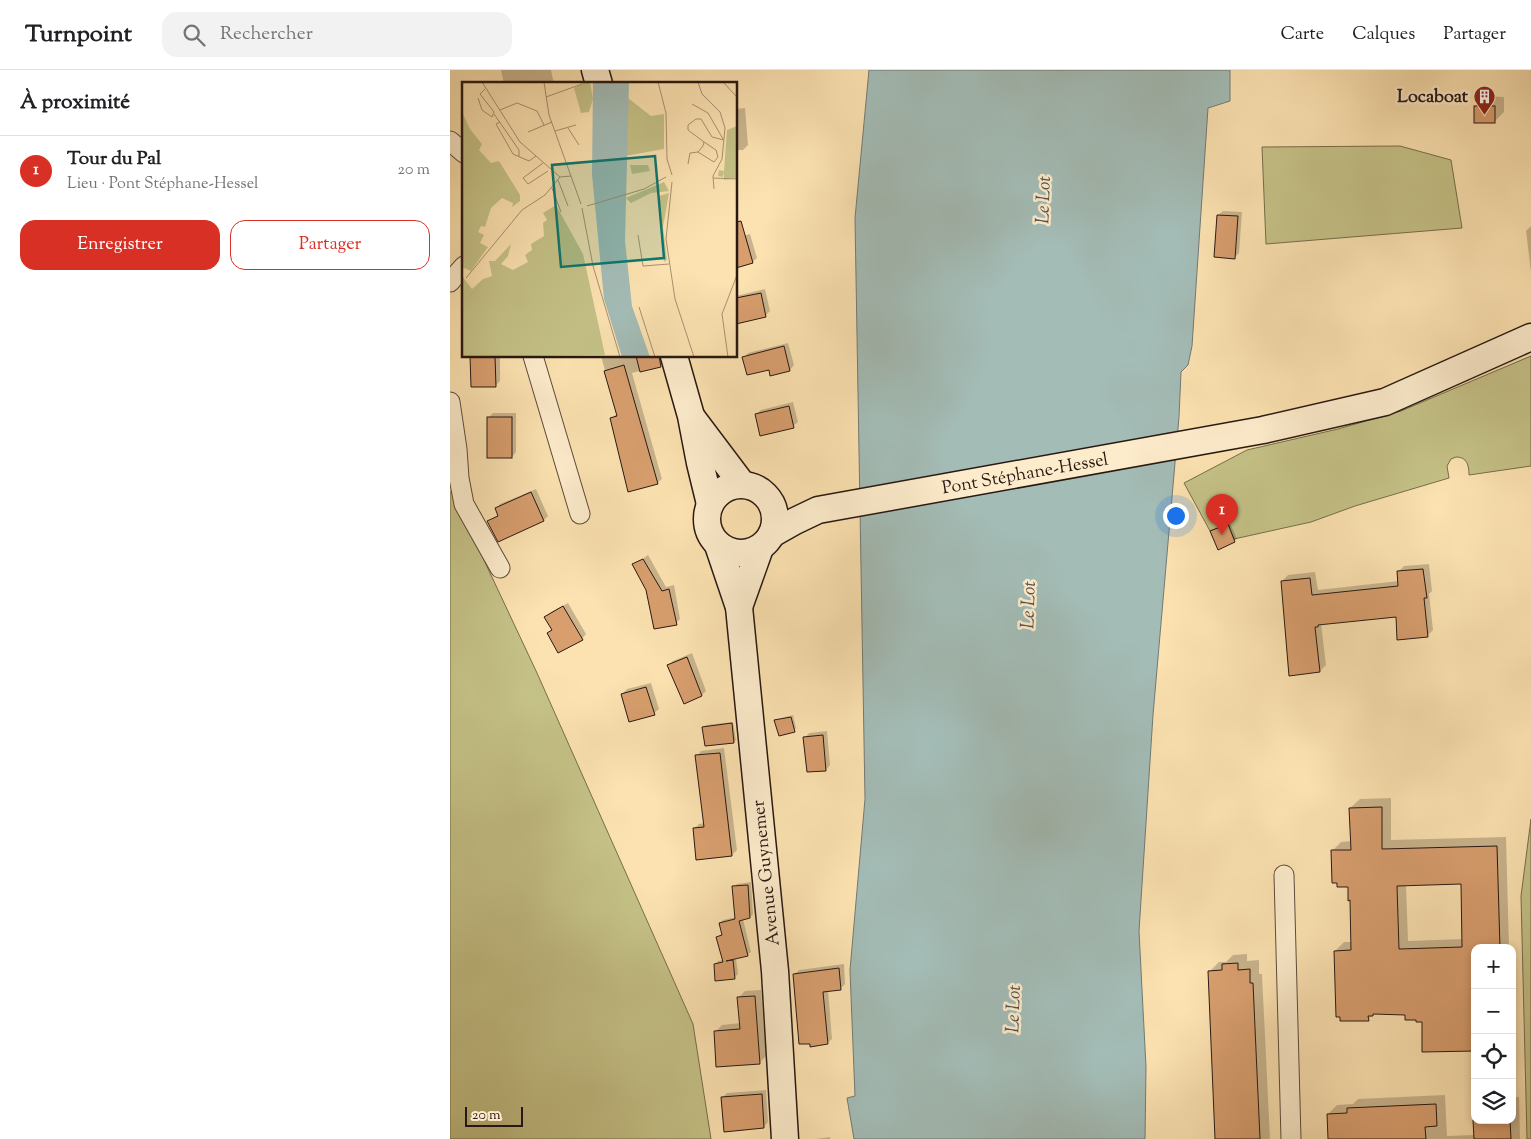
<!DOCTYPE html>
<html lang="fr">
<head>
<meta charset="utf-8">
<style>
  :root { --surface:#fff; --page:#f2f2f2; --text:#202124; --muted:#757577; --line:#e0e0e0; --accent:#d93025 }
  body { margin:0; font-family:"Sorts Mill Goudy",serif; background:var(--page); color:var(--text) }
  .controls { position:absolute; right:15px; bottom:15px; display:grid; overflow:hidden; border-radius:10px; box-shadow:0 2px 8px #0003 }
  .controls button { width:45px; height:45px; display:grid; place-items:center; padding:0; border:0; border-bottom:1px solid var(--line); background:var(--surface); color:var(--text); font:25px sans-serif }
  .scale { position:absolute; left:15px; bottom:12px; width:58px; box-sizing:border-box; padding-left:5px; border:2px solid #281812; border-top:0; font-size:14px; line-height:18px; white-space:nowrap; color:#281812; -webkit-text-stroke:4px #fdeccc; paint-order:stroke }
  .you { position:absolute; left:725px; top:445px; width:18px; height:18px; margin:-12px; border:4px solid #fff; border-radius:50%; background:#1a73e8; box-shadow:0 0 0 8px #1a73e833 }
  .badge { display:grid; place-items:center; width:32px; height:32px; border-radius:50%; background:var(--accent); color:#fff; font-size:16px; font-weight:700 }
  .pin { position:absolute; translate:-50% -41px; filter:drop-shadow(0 1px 2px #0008) }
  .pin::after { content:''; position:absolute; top:26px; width:18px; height:15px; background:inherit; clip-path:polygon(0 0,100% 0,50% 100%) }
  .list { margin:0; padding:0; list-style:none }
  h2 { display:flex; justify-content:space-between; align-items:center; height:65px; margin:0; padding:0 20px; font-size:21px }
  h2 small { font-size:16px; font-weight:400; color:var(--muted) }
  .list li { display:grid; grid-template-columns:32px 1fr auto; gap:15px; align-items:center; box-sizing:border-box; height:70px; padding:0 20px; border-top:1px solid var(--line) }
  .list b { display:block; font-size:19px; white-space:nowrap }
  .list p { margin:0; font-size:16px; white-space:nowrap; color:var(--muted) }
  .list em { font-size:16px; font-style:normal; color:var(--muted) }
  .actions { display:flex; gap:10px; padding:15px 20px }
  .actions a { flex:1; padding:11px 0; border:1px solid var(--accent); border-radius:15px; text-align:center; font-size:18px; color:var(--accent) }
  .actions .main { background:var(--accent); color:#fff }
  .icon { flex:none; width:28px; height:28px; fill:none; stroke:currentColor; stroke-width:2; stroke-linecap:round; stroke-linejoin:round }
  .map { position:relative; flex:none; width:1081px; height:1069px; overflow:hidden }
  header { display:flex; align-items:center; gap:30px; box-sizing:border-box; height:70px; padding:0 25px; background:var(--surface); border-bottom:1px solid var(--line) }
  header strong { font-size:24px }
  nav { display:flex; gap:28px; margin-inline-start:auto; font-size:18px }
  .search { width:350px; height:45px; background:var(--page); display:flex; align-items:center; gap:12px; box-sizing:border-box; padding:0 18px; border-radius:15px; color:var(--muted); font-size:19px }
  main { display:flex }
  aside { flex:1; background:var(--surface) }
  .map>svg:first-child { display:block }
  .green { fill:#c5c287; stroke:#766d4c }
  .water { fill:#a3bcb6; stroke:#727a74 }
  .shadow { fill:#0003; fill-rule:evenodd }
  .building { fill:#d89e6e; stroke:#281812; fill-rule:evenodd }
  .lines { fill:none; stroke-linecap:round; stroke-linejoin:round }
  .street-casing { stroke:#5d4a3a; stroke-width:21 }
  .secondary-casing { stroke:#281812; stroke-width:29 }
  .street { stroke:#fdeccc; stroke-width:19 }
  .secondary { stroke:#fdeccc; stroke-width:26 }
  .labels { text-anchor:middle; stroke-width:5; stroke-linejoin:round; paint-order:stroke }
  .poi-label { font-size:18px; font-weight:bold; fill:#281812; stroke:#fdeccc; text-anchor:end }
  .street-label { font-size:18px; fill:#281812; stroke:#fdeccc }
  .water-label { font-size:19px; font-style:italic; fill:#53514b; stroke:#fdeccc }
  .inset-road { fill:none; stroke:#a79171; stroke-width:1 }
  .view { fill:#0f766e; fill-opacity:0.15; stroke:#0f766e; stroke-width:2.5 }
  .inset-edge { fill:none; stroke:#281812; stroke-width:2.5 }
</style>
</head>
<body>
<header>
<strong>Turnpoint</strong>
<div class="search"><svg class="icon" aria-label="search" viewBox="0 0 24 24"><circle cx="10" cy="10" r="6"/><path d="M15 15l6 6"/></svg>Rechercher</div>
<nav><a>Carte</a><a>Calques</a><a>Partager</a></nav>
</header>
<main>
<aside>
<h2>À proximité<small></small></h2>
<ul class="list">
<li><span class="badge">1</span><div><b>Tour du Pal</b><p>Lieu · Pont Stéphane-Hessel</p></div><em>20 m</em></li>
</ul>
<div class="actions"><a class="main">Enregistrer</a><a>Partager</a></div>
</aside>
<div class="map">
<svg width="1081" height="1069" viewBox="0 0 1081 1069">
  <rect width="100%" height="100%" fill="#fce2b1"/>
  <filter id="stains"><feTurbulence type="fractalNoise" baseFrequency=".004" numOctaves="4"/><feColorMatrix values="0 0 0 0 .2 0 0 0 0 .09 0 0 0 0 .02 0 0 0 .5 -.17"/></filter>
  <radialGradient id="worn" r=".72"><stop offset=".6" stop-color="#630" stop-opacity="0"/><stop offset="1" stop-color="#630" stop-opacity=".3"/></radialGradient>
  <g class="green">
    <polygon points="950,76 1001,90 1012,158 816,174 812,77"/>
    <path d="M1081,286V396L1019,405C1019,395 1017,387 1006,387L1001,389L997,396L999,408L905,436L861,452L784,469L778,454L760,461L734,413L797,380L888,359L951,341Z"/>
    <polygon points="0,422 2,422 87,603 243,954 261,1069 0,1069"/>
    <polygon points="1081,749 1081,1069 1077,1069 1071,826"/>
  </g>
  <polygon class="water" points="419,0 780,0 780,31 758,38 742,276 738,295 731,302 729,347 703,645 689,861 696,997 695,1069 404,1069 397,1028 405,1026 400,900 415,729 405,148"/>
  <g class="shadow">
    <polygon points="51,0 101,0 104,14 54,14"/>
    <polygon points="1035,26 1054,27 1054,42 1044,52 1025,36"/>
    <polygon points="295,38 298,75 293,80 286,80 286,39"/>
    <polygon points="773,141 792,142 789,183 785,187 768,145"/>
    <polygon points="1081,156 1081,202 1076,161"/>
    <polygon points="300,164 307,188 302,192 286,168"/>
    <polygon points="315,219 320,241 315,246 286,253 286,226"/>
    <polygon points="338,273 344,295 340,300 321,305 319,298 294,288 298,283"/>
    <polygon points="22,286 50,286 50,311 46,315"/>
    <polygon points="151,286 210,286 212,292 208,296 182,303 212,409 207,413 161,348 167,344"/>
    <polygon points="343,332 348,352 343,356 306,344 311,340"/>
    <polygon points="43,343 66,343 66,382 62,387 38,348"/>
    <polygon points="86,419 98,446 94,450 38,452 49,444 46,439 50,434"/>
    <polygon points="780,453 787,469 769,478 762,461"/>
    <polygon points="198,485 216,517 224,515 230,549 226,553 197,520 184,495"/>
    <polygon points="979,494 982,521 979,524 983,560 977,566 947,546 871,553 876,595 870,601 832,511 838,505 865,502 868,520 949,511 948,502 954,496"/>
    <polygon points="118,533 136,564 132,569 103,559 96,547 101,542"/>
    <polygon points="242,583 256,621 252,625 235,632 218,596 223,591"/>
    <polygon points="201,613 209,639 204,643 172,624 177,619"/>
    <polygon points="343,645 346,658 344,660 326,651 328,649"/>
    <polygon points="283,652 286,670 284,672 254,657 256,655"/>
    <polygon points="377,661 380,695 376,700 355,668 359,663"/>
    <polygon points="274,678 287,780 282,785 245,758 249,754 255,753 247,686 251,681"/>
    <path d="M941,728V770L1056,767L1059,878H1025L973,951L956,944L925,943L918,949L885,881L894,872H902L901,829L899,816L882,781L891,772L902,771L900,738L910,729ZM1012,813L1014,869L958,871L956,814Z"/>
    <polygon points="301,812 303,844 300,847 293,849 301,882 297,885 286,888 288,904 284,908 265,895 268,891 273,890 267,867 273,864 270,853 273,850 286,847 283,817 287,814"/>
    <polygon points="797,884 797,891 809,890 809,904 812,904 820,1069 767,1069 759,902 769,892 776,892 783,885"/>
    <polygon points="394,894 395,914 390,919 378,920 382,969 377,973 344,905 349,900"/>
    <polygon points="311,920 316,986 309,993 266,961 272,955 291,953 288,928 295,921"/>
    <polygon points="316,1020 318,1052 314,1057 273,1027 277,1023"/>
    <polygon points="995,1025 997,1066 1025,1065 1024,1033 1025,1032 1025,1050 1062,1050 1062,1027 1069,1027 1070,1069 879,1069 878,1044 887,1035 903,1034 908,1029"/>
    <polygon points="380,1067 380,1069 366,1069"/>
  </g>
  <g class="building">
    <rect x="1024" y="36" width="21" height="17"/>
    <polygon points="767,145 788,146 785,189 764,187"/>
    <polygon points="291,151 303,193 286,198 286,152"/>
    <polygon points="311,223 316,247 286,254 286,228"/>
    <polygon points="334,276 340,301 320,306 319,300 297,305 292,287"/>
    <polygon points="20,286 45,286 46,317 21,317"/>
    <polygon points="186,286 209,286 211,297 190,302"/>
    <polygon points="174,295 208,414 178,422 160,348 167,346 154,301"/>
    <polygon points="339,336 344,358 310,366 305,344"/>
    <rect x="37" y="347" width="25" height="41"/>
    <polygon points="81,422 94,451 48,472 37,451 48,446 45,438"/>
    <polygon points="778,454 785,472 768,480 760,461"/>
    <polygon points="193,489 212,521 219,519 227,555 204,559 196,520 182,494"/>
    <polygon points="973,499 977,528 974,528 978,567 947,570 946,547 868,555 868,557 865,557 870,602 839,606 831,511 860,508 862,525 948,516 947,501"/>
    <polygon points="113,536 133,570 108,583 97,563 102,560 94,547"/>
    <polygon points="237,587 252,626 234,634 217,595"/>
    <polygon points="196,617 205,645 179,652 171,624"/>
    <polygon points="341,647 345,662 329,666 324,650"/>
    <polygon points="282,653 284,673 255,676 252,657"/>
    <polygon points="373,665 376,701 357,702 353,667"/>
    <polygon points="270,683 282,786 246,790 243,758 254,757 245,685"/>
    <path d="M932,737V779L1047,776L1050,878H1025V981L972,982V952H966V950H955V945L923,944V946H918L919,951H890V947H886L884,881L901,880L900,830L898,831V817H887V813H882L881,780H901L899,738ZM1011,814L1012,877L949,879L947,816Z"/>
    <polygon points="298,815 300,848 289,851 298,886 276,891 283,890 285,909 265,911 264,894 273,892 266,867 272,865 269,853 285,849 282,816"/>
    <polygon points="788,893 788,900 800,899 800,913 803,913 810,1069 765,1069 758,901 772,900 772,894"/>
    <polygon points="389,898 391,920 373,922 378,974 360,977 360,974 349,974 343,904"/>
    <polygon points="305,926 310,994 266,997 264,961 290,959 287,927"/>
    <polygon points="312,1024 314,1058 274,1062 271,1027"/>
    <polygon points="986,1034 987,1056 975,1057 976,1069 878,1069 877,1044 897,1043 897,1038"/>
    <polygon points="1023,1050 1060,1050 1061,1069 1024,1069"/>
  </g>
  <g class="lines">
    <defs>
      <g id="street">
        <polyline points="0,71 14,83"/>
        <polyline points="0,212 14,196"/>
        <polyline points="83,286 130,444"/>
        <polyline points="0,332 7,379 9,408 14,434 50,498"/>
        <polyline points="834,805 841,1069"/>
      </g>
      <g id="secondary">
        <polyline points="145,0 149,14"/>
        <polyline points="224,286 241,346 250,393 260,434"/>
        <polyline points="243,349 292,414"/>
        <circle cx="291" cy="449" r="34"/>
        <polyline points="322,464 345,451 368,440 813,360 935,332 1081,267"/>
        <polyline points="268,475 289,537 325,901 335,1069"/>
        <polyline points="289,537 310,478"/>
      </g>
    </defs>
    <use href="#street" class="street-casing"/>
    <use href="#secondary" class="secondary-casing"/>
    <use href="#street" class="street"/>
    <use href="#secondary" class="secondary"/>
  </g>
  <defs>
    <symbol id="building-pin" viewBox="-11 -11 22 30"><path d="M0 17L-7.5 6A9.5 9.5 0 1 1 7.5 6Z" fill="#8f2418" stroke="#fdeccc"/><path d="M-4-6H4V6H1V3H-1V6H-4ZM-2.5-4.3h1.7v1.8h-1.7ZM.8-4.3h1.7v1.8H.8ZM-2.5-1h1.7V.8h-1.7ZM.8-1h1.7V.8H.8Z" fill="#fff"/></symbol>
  </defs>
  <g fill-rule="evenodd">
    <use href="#building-pin" x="1022" y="14" width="25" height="34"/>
  </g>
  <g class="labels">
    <g class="poi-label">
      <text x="1018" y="32">Locaboat</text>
    </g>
    <g class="street-label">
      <text transform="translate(575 403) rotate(-10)" y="6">Pont Stéphane-Hessel</text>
      <text transform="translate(315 803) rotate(-96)" y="6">Avenue Guynemer</text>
    </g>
    <g class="water-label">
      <text transform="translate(592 130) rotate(-88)" y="7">Le Lot</text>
      <text transform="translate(577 535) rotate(-88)" y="7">Le Lot</text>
      <text transform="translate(562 939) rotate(-88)" y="7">Le Lot</text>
    </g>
  </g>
  <g transform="translate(12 12)">
    <rect width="275" height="275" fill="#fce2b1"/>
    <path d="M123,0H128L131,17L127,30L119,31L112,6ZM166,16L189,34L202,32V67L163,74ZM0,30L8,47L20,62L17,68L29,81L37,79L58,113V119L50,125L51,121L40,116L29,126L23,145L19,144L16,150L22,153L18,161L26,165L9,189L0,185ZM275,44V96L262,98V89L261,95L256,94L257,88L262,89L265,48ZM168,83H186L188,89L170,92ZM202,100L207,109L189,111L169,121L164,116ZM207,111L201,145L205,178L202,180L197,114ZM94,123L121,172L143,273L0,275V194L10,207L21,197L30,194L27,179H33L49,162L46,174L39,182L51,188L66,180L63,173L70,168L69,162L82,154L81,141L85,138L81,131Z" fill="#c5c287"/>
    <path d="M131,0H167L163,159L170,224L188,275H160L142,217L130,93Z" fill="#a3bcb6"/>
    <path class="inset-road" d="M20,0L58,60L98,95L109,94M82,0L87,33L119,122M196,0L204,31L205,77L210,93M236,0L240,12L258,30L263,46L260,77L251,94L252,107M261,0L275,15M84,15L120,2M16,16L20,28L30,35L32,30L18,12L23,7M230,22L246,31L261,57M38,28L55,21L75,29L82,43M32,32L57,68V75M38,40L34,42L51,72L67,79L74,74M106,46L117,63M93,49L114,43M66,50L90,40M236,70L252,80L256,75L254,68L242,60M81,81L61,96L66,102L86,89M226,82L228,71L236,70L241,64L242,60L226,48V43L234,37H239L250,55L262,58M251,96L275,97M96,98L106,124M210,100L204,157L213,217L232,275M90,106L99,130M125,124L182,107L204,95M120,126L131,184L158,275M176,153L181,184L207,182M4,196L60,128L83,113L98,95M177,225L193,275M266,275L260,232L275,193"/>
    <path class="view" d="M193,74L202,176L99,185L90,83Z"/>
    <rect width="275" height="275" class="inset-edge"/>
  </g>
  <rect width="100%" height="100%" filter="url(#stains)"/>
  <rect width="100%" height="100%" fill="url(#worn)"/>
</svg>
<div class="controls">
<button>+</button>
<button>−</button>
<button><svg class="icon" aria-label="locate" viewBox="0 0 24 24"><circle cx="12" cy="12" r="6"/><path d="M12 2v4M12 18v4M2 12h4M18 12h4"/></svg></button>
<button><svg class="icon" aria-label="layers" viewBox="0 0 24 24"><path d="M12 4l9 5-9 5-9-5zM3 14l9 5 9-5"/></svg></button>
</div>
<div class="scale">20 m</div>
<div class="you"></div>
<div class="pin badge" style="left:772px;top:465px">1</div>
</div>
</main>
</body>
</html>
